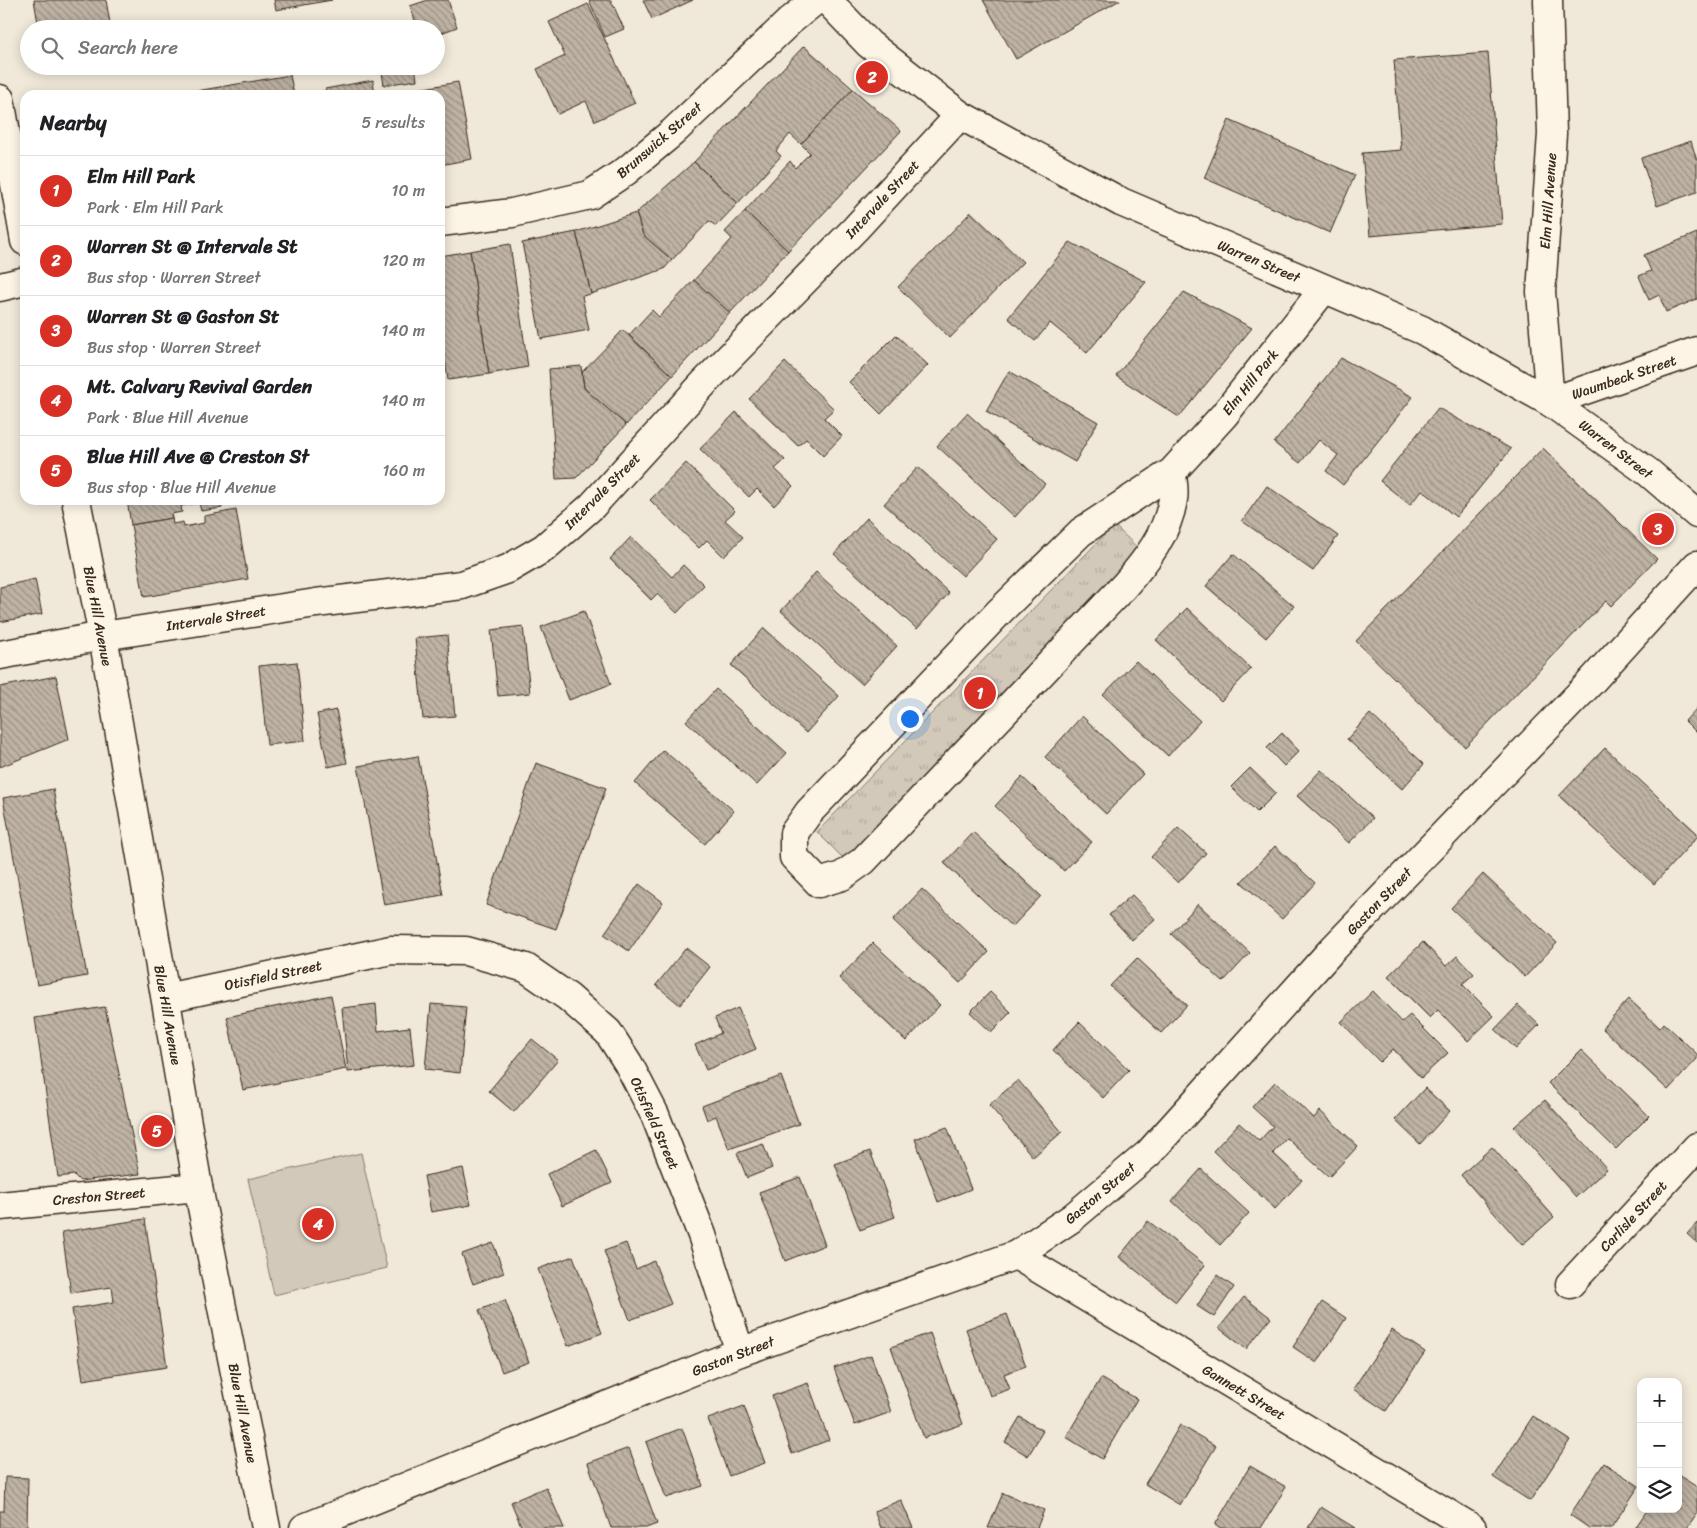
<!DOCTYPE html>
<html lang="en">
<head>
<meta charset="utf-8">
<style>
  :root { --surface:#fff; --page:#f2f2f2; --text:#202124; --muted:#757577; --line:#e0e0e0; --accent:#d93025 }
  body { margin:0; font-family:Sriracha,sans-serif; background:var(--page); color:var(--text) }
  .controls { position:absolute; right:15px; bottom:15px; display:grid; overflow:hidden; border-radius:10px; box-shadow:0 2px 12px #0003 }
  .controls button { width:45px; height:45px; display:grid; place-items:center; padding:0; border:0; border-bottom:1px solid var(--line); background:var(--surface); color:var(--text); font:25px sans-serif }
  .you { position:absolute; left:909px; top:718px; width:18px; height:18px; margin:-12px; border:4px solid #fff; border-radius:50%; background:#1a73e8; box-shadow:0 0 0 8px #1a73e833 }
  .badge { display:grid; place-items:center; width:32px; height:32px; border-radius:50%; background:var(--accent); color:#fff; font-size:16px; font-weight:700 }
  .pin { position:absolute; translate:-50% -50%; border:2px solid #fff; box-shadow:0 1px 5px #0006 }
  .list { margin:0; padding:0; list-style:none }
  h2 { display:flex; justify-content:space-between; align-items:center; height:65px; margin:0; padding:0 20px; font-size:21px }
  h2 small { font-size:16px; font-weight:400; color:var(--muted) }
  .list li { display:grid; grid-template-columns:32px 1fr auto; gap:15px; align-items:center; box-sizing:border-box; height:70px; padding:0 20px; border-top:1px solid var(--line) }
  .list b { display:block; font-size:19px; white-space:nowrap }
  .list p { margin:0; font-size:16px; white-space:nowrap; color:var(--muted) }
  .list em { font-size:16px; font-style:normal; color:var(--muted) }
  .icon { flex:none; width:28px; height:28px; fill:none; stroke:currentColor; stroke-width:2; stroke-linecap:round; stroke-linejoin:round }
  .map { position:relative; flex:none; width:1697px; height:1528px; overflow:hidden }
  .search { position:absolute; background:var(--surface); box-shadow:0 2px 12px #0003; left:20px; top:20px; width:425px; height:55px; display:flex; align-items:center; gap:12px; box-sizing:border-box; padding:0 18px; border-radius:28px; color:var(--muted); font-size:19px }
  .panel { position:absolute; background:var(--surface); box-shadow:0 2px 12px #0003; left:20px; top:90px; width:425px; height:415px; border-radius:15px }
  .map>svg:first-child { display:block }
  .grass { fill:url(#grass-tufts); stroke:#867a6c }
  .garden { fill:#d2c9ba; stroke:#867a6c }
  .building { fill:url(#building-back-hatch); stroke:#3b2a1e }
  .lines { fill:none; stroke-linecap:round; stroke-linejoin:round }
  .street-casing { stroke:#3b2a1e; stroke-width:31 }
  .secondary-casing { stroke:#3b2a1e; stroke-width:31 }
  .street { stroke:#fcf5e5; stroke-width:28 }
  .secondary { stroke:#fcf5e5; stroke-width:28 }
  .labels { text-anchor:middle; stroke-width:4; stroke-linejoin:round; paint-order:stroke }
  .street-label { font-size:14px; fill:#3b2a1e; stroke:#fcf5e5 }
</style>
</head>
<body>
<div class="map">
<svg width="1697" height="1528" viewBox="0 0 1697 1528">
  <defs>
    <pattern id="grass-tufts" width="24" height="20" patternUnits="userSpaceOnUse" patternTransform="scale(1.25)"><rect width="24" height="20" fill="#d2c9ba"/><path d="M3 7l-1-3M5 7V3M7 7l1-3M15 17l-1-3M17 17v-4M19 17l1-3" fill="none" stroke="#b5ad9f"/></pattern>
    <pattern id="building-back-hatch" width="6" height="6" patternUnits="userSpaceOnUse" patternTransform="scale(1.25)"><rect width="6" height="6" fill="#beb3a4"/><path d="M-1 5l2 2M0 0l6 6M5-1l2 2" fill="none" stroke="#9c9285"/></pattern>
  </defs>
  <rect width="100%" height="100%" fill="#f0e9d9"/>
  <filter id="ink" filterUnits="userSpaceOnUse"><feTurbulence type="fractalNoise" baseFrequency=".02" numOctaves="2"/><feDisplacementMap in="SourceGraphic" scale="10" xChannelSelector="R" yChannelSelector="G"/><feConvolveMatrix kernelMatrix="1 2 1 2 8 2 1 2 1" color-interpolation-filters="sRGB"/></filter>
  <g filter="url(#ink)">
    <polygon class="grass" points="1114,525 1144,554 846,861 817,832"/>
    <polygon class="garden" points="361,1153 387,1268 274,1295 248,1179"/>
    <g class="building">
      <polygon points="34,0 106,0 111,29 39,29"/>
      <polygon points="274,0 332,0 276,10"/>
      <polygon points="428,0 448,0 457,27 436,35 436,29 418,29 410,6"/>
      <polygon points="589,0 611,0 624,29 605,37"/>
      <polygon points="643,0 693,0 652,19"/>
      <polygon points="983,0 1120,0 1016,59"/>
      <polygon points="588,4 635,103 595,121 586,101 558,114 537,69 565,56 549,22"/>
      <polygon points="804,46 853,89 801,144 790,134 776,151 781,156 738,203 694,162"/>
      <polygon points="1488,53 1502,224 1370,236 1362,153 1401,150 1394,60"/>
      <polygon points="381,66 415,66 417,80 384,85"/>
      <polygon points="290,75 294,95 173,95"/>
      <polygon points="373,80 375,95 327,95 325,89"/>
      <polygon points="458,82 472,159 440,165 440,95 414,95 413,90"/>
      <polygon points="853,89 901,131 788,251 745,211 790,161 795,168 810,153 801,144"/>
      <polygon points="1229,120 1355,175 1330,233 1204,178"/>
      <polygon points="1691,141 1697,161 1697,192 1657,206 1641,158"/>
      <polygon points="694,162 738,203 716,226 709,221 672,260 643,235 636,213"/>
      <polygon points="745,211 788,251 730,313 694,280 732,239 725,232"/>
      <polygon points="971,212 1023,262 950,338 898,287"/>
      <polygon points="636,213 643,235 672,260 664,269 591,294 576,232"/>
      <polygon points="576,232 591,294 582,296 589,330 541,339 522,243"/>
      <polygon points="1697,233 1697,299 1666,312 1659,295 1649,300 1639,276 1651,271 1644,255"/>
      <polygon points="1070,242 1146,282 1087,353 1050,323 1035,341 1008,318"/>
      <polygon points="510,244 528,367 489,374 470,251"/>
      <polygon points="470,251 489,374 448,380 440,328 440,256"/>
      <polygon points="694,280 730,313 672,376 629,335 652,310 659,317"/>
      <polygon points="1184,292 1252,328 1179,417 1116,376"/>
      <polygon points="623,330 672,376 626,425 584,388 582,372"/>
      <polygon points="896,335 928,365 881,414 849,382"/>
      <polygon points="1341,358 1413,397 1343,485 1326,471 1338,455 1319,440 1300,463 1274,443"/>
      <polygon points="785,362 834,409 824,418 842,436 823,456 806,439 798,446 749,399"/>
      <polygon points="581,366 584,388 626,425 576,478 556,479 549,369"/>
      <polygon points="1009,371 1098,422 1075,462 986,411"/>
      <polygon points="1438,408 1511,449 1456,517 1422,490 1410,505 1380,481"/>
      <polygon points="736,412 785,460 775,469 793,486 774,506 757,489 749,497 700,449"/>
      <polygon points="967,413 1045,484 1015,517 937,446"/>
      <polygon points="1543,448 1657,559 1611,606 1606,601 1465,747 1356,641"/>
      <polygon points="686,463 735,511 725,520 743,537 724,557 707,540 699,548 650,500"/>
      <polygon points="918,467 997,539 963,576 884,504"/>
      <polygon points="1267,486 1338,536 1313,571 1242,521"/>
      <polygon points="127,500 220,500 222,508 201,511 199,503 181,506 182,512 171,514 172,518 131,525"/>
      <polygon points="236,510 248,579 144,597 131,525 172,518 173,524 183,522 184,527 204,523 204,516"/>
      <polygon points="867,518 949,593 917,629 834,554"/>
      <polygon points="631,537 672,577 683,565 704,585 677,613 657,594 651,600 610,559"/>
      <polygon points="1233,554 1294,606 1266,638 1206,586"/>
      <polygon points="816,572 897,646 862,684 781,611"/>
      <polygon points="35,579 42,614 0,622 0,587"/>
      <polygon points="1187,608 1251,669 1221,701 1156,640"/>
      <polygon points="584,611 611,684 569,700 541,627"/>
      <polygon points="523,626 530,693 498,696 491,630"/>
      <polygon points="764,628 839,696 806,733 731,665"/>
      <polygon points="447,635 455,716 423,719 415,638"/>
      <polygon points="1136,661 1200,721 1168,756 1103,695"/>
      <polygon points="297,662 305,741 267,745 259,666"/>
      <polygon points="56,676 69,739 0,767 0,687"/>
      <polygon points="716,689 787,753 757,785 686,721"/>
      <polygon points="1697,708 1697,733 1685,721"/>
      <polygon points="336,710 347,763 328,767 317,714"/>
      <polygon points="1370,714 1424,764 1402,789 1347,739"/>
      <polygon points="1082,716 1143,774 1106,814 1045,757"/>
      <polygon points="1282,733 1299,751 1284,766 1267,748"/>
      <polygon points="1605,748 1697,833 1697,837 1654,884 1559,796"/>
      <polygon points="663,750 734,811 705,844 635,783"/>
      <polygon points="418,756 443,895 384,905 358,766"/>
      <polygon points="536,763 606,788 556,929 486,905"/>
      <polygon points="1250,768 1276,793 1257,812 1231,787"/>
      <polygon points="1321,770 1373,818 1349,843 1297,796"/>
      <polygon points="1022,777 1092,842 1064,871 995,806"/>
      <polygon points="53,789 87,976 37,985 3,798"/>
      <polygon points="1178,828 1206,853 1178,883 1151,857"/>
      <polygon points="973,832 1041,896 1012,927 944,863"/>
      <polygon points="1275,846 1315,883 1282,919 1241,882"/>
      <polygon points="1483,874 1557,943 1525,977 1451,908"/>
      <polygon points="639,884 663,902 629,951 604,934"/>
      <polygon points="922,889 989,952 960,983 893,920"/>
      <polygon points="1132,895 1155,919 1132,940 1109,915"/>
      <polygon points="1198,904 1250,953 1223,982 1171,934"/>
      <polygon points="1423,942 1446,966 1457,956 1474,974 1462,984 1494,1016 1468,1041 1438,1010 1430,1018 1388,976"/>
      <polygon points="873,943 940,1005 906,1041 839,978"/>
      <polygon points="686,948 710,967 680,1005 656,985"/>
      <polygon points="1137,958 1187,1005 1161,1033 1110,986"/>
      <polygon points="1373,991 1402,1022 1410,1015 1448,1053 1421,1078 1393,1049 1380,1062 1341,1022"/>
      <polygon points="990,992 1011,1012 991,1032 970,1012"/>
      <polygon points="331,995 346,1069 243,1090 227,1017"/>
      <polygon points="1629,999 1660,1028 1664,1023 1697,1054 1697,1059 1668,1090 1602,1028"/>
      <polygon points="376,1004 378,1031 410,1027 414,1065 348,1072 342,1008"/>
      <polygon points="431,1004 466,1007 460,1073 425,1069"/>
      <polygon points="1518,1005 1539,1025 1516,1049 1495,1029"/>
      <polygon points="105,1007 140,1174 80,1181 74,1175 58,1177 35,1018"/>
      <polygon points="738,1008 756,1049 706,1070 695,1045 721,1033 715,1018"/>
      <polygon points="1079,1022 1129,1070 1103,1098 1053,1050"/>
      <polygon points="532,1039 558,1060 514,1112 489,1091"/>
      <polygon points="1581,1050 1649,1116 1616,1149 1548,1083"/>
      <polygon points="781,1076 799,1124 729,1149 716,1116 707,1120 702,1106"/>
      <polygon points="1018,1080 1062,1132 1033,1157 989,1105"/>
      <polygon points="1275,1082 1314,1118 1320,1111 1358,1146 1329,1177 1287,1138 1273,1153 1302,1180 1275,1209 1213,1151 1239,1123 1259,1141 1273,1126 1252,1107"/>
      <polygon points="1425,1088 1450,1111 1420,1144 1395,1120"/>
      <polygon points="1545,1100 1607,1169 1576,1197 1514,1127"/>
      <polygon points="947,1127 971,1189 938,1202 915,1139"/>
      <polygon points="763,1144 772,1168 747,1178 737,1153"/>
      <polygon points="1492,1147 1554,1217 1522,1245 1461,1175"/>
      <polygon points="596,1150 612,1183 562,1206 547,1174"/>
      <polygon points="870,1151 895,1217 860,1230 835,1164"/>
      <polygon points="463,1168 471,1205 431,1212 424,1176"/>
      <polygon points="1201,1169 1249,1213 1220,1245 1172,1201"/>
      <polygon points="800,1177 825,1245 785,1261 759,1192"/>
      <polygon points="145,1219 167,1367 83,1380 72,1309 114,1302 112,1287 71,1293 62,1232"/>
      <polygon points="1148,1221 1205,1265 1176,1302 1119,1257"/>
      <polygon points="1697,1223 1697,1243 1687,1234"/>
      <polygon points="493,1243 504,1273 473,1284 462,1254"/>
      <polygon points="626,1243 636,1269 654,1261 671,1304 630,1320 604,1251"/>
      <polygon points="573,1256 602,1333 568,1346 538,1269"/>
      <polygon points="1217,1275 1234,1287 1214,1317 1197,1306"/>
      <polygon points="1244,1297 1271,1318 1246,1349 1219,1328"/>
      <polygon points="505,1300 529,1362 502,1372 479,1310"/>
      <polygon points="1322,1302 1346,1318 1317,1363 1293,1347"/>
      <polygon points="1007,1314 1026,1366 1004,1374 1010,1389 990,1396 966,1329"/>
      <polygon points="1392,1330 1425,1352 1386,1411 1353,1389"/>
      <polygon points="930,1333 963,1424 924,1438 891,1347"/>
      <polygon points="871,1355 891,1412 855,1425 834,1368"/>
      <polygon points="1101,1378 1137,1399 1102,1459 1066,1437"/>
      <polygon points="808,1383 829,1440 792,1454 772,1396"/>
      <polygon points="744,1406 765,1463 729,1476 708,1419"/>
      <polygon points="1533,1416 1570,1440 1530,1501 1493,1477"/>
      <polygon points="1020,1417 1043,1431 1028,1456 1005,1442"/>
      <polygon points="1180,1425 1216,1446 1180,1505 1145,1484"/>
      <polygon points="682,1428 703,1486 666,1498 646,1442"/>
      <polygon points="629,1448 657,1524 646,1528 611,1528 588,1463"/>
      <polygon points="1604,1463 1639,1486 1611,1528 1589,1528 1570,1515"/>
      <polygon points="1250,1466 1286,1487 1261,1528 1219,1528 1215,1525"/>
      <polygon points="1678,1475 1697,1487 1697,1513 1687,1528 1635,1528 1648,1509 1678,1509"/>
      <polygon points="5,1477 28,1478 27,1528 0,1528 0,1511 4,1511"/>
      <polygon points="546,1487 564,1528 522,1528 511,1502"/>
      <polygon points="1003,1493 1044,1510 1037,1528 988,1528"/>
      <polygon points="901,1500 913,1528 881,1528 874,1511"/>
      <polygon points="1321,1507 1355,1528 1308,1528"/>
    </g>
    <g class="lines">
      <defs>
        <g id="street">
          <polyline points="1548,0 1552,134 1541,292 1550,402 1697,351"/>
          <polyline points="440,222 512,213 590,195 626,171 673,132 790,21 816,0"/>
          <polyline points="0,287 25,281"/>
          <path d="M1172,472C1172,480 1175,491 1173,499C1168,533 1146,561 1124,586L863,861L842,876L819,883L794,857V833L809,812L1000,611L1081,532L1172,472L1224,415L1324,289"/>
          <polyline points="0,655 103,636 316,603 462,585 508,569 544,548 592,506 705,382 855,229 960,115"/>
          <polyline points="166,998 391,950 466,951 526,968 568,997 608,1032 628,1063 655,1115 702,1235 740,1352"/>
          <polyline points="0,1206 198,1187"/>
          <polyline points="1016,1255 1472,1528"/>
          <polyline points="1570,1284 1697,1147"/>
          <polyline points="304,1528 740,1352 1016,1255 1072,1218 1149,1153 1331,951 1590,683 1697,565"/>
        </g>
        <g id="secondary">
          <polyline points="827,0 869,44 960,115 1121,202 1422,330 1550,402 1648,472 1697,514"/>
          <polyline points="0,99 25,241"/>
          <polyline points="76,500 103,636 198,1187 266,1528"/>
        </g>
      </defs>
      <use href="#street" class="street-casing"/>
      <use href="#secondary" class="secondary-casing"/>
      <use href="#street" class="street"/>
      <use href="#secondary" class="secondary"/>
    </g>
  </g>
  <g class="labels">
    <g class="street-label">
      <text transform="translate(659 140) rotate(-41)" y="5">Brunswick Street</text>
      <text transform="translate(882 199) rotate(-47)" y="5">Intervale Street</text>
      <text transform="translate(1548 201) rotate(-86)" y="5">Elm Hill Avenue</text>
      <text transform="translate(1259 261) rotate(23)" y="5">Warren Street</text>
      <text transform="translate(1624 377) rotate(-19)" y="5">Waumbeck Street</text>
      <text transform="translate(1250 382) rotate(-51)" y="5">Elm Hill Park</text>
      <text transform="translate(1616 449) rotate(37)" y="5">Warren Street</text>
      <text transform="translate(602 491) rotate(-45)" y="5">Intervale Street</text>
      <text transform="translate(98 616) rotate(79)" y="5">Blue Hill Avenue</text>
      <text transform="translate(216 618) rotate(-9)" y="5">Intervale Street</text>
      <text transform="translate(1379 901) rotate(-46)" y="5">Gaston Street</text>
      <text transform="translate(273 975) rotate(-12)" y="5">Otisfield Street</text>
      <text transform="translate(168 1015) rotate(80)" y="5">Blue Hill Avenue</text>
      <text transform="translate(655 1123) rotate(66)" y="5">Otisfield Street</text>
      <text transform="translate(1100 1193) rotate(-40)" y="5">Gaston Street</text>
      <text transform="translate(99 1196) rotate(-5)" y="5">Creston Street</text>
      <text transform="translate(1633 1216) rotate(-47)" y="5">Carlisle Street</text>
      <text transform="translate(733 1356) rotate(-21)" y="5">Gaston Street</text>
      <text transform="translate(1244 1392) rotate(31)" y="5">Gannett Street</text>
      <text transform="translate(243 1413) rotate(79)" y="5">Blue Hill Avenue</text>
    </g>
  </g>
</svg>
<div class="controls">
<button>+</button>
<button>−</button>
<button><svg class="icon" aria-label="layers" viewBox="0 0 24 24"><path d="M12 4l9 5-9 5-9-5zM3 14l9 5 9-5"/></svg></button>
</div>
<div class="you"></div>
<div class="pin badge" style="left:980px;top:693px">1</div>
<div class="pin badge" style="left:872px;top:77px">2</div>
<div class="pin badge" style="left:1658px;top:529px">3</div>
<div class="pin badge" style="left:318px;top:1224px">4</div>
<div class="pin badge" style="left:157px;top:1131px">5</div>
<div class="search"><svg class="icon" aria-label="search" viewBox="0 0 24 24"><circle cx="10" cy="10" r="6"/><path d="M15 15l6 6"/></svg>Search here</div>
<section class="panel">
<h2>Nearby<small>5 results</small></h2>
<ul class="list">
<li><span class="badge">1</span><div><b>Elm Hill Park</b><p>Park · Elm Hill Park</p></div><em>10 m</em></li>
<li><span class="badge">2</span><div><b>Warren St @ Intervale St</b><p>Bus stop · Warren Street</p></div><em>120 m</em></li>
<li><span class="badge">3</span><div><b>Warren St @ Gaston St</b><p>Bus stop · Warren Street</p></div><em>140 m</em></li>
<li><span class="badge">4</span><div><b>Mt. Calvary Revival Garden</b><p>Park · Blue Hill Avenue</p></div><em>140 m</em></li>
<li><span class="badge">5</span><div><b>Blue Hill Ave @ Creston St</b><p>Bus stop · Blue Hill Avenue</p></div><em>160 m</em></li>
</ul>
</section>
</div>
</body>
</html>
